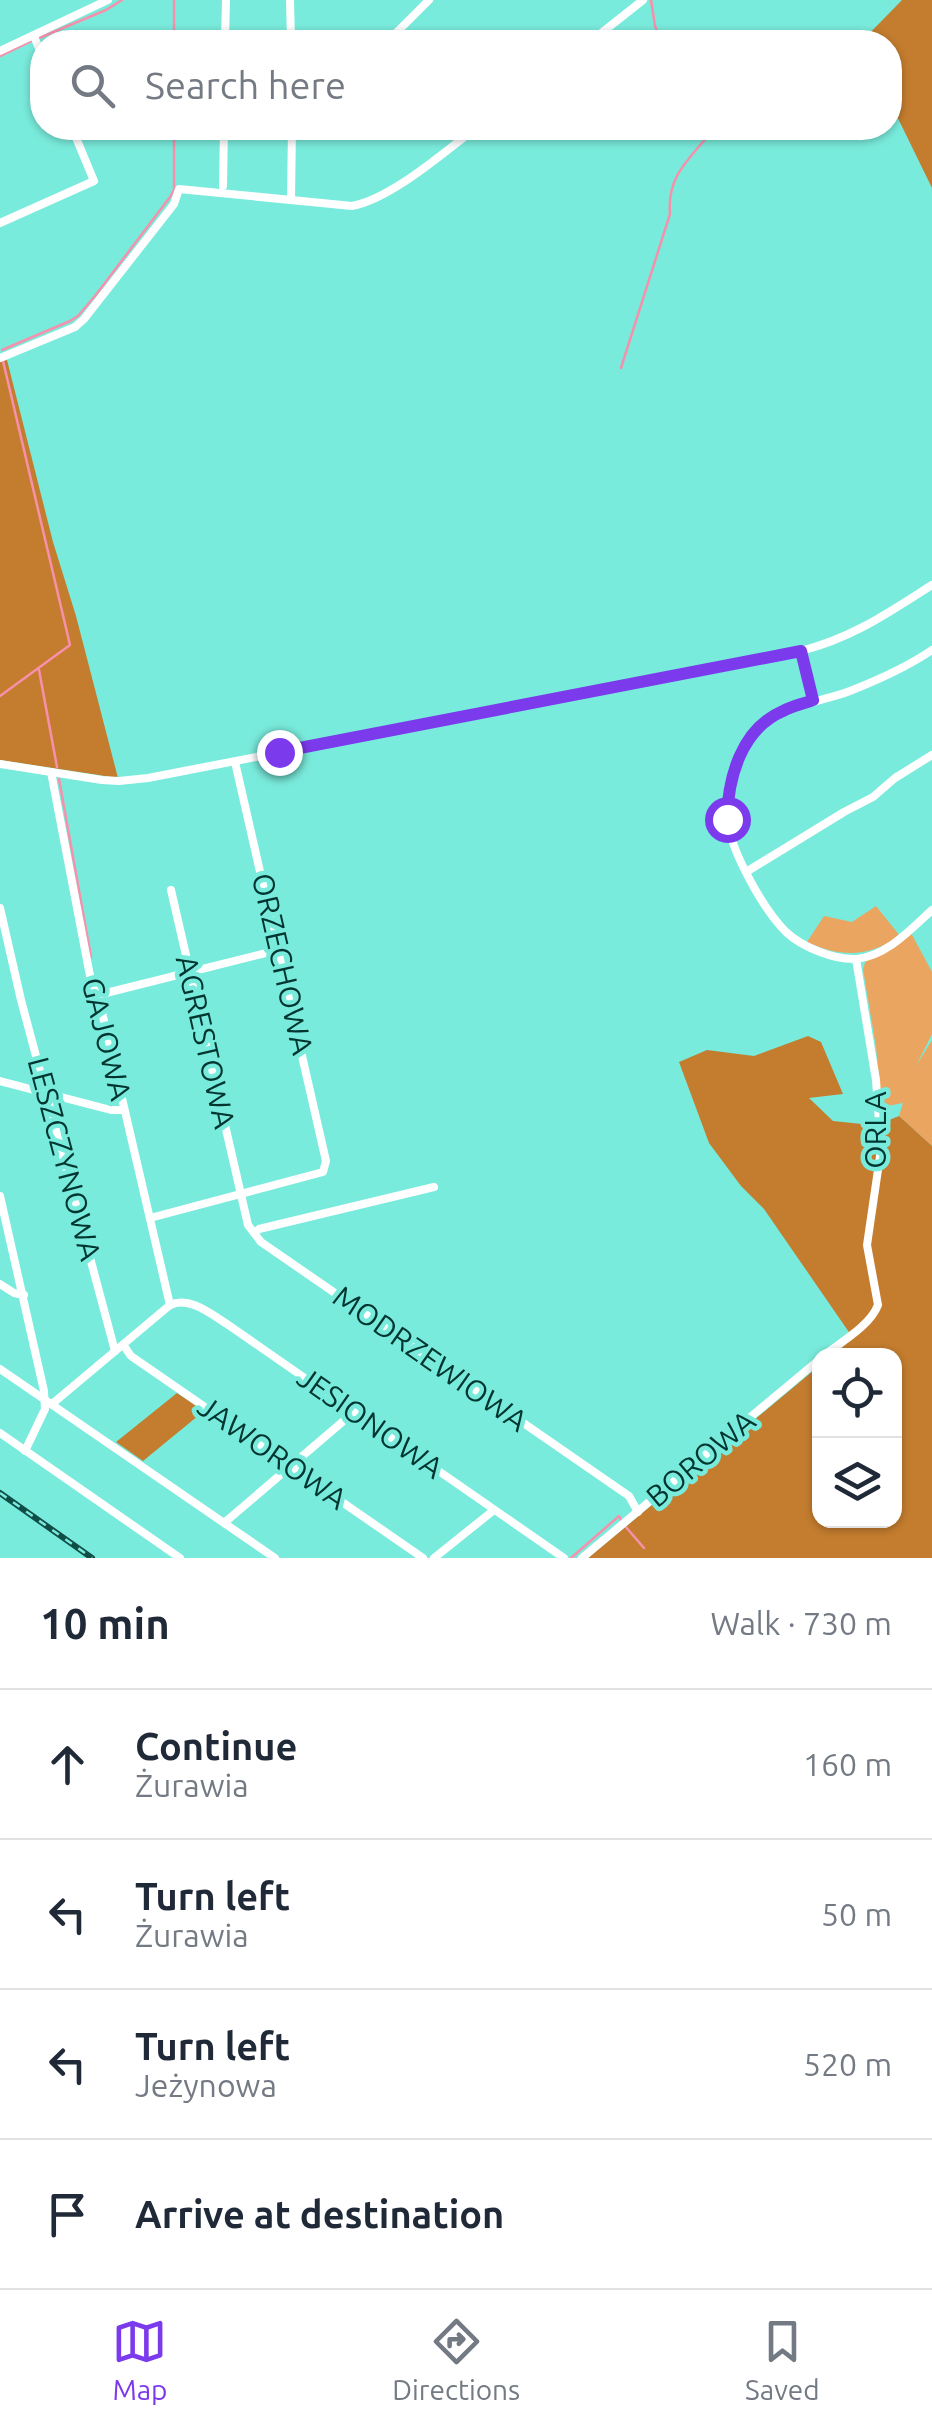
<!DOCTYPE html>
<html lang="en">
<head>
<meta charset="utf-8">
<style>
  :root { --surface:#fff; --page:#f6f6f7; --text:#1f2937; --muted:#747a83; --line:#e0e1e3; --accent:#7c3aed }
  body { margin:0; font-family:Ubuntu,sans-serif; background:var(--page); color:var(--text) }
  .controls { position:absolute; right:30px; bottom:30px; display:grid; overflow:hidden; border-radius:20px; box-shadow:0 2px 8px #0004 }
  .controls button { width:90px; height:90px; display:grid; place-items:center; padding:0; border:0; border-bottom:2px solid var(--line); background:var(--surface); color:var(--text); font:50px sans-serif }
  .stop { position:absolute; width:30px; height:30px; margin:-22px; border:8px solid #7c3aed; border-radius:50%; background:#fff }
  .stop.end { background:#7c3aed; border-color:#fff; box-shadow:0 2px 10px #0008 }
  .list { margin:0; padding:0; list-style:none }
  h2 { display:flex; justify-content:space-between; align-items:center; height:130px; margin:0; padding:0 40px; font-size:42px }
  h2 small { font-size:32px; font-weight:400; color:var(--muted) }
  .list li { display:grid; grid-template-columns:65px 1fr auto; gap:30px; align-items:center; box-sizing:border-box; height:150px; padding:0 40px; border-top:2px solid var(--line) }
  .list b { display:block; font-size:38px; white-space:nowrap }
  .list p { margin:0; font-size:32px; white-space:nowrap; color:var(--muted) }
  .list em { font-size:32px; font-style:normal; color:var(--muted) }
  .icon { flex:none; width:55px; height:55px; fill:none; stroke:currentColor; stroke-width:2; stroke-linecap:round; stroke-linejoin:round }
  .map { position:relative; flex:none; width:932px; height:1558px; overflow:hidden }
  .search { position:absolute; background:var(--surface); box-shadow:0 2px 8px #0004; left:30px; right:30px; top:30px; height:110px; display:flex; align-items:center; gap:25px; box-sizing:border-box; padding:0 35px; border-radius:40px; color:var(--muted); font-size:38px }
  .sheet { height:730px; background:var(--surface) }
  nav { display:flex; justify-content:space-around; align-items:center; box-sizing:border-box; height:140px; border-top:2px solid var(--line); background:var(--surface); font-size:28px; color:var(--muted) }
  nav a { display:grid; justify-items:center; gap:5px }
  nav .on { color:var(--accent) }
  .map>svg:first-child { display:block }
  .green { fill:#eaa560 }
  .forest { fill:#c47d2f }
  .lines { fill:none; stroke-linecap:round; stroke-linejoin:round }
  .stream { stroke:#f790aa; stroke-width:2.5 }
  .minor { stroke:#fff; stroke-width:8 }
  .rail-casing { stroke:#104d46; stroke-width:6 }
  .rail { stroke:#79ebdc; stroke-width:2.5; stroke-dasharray:8; stroke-linecap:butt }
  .route { stroke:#7c3aed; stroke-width:12 }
  .labels { text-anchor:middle; stroke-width:9; stroke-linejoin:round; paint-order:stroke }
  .street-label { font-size:30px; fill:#003530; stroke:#79ebdc }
</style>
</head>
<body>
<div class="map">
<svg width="932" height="1558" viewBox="0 0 932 1558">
  <rect width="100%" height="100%" fill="#79ebdc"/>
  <g class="green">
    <path d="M876,906L900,936C868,957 842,958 807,942L824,916L852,922Z"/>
    <polygon points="911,933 932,972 932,1034 916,1066 932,1040 932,1146 899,1116 903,1103 882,1107 876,1047 863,969 866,960"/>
  </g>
  <g class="forest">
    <polygon points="902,0 932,0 932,188 890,102 890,42 864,42 863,40"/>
    <polygon points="7,360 53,542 76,616 118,778 0,760 0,362"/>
    <polygon points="808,1036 821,1042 843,1094 809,1098 833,1121 862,1124 867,1136 876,1135 883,1145 889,1120 899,1116 932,1146 932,1558 588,1558 819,1366 820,1520 894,1520 894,1356 833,1355 853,1338 764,1209 741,1186 709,1143 679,1062 707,1050 754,1056"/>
    <polygon points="177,1393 204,1411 143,1461 116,1442"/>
  </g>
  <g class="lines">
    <g class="stream">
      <polyline points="651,0 655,26 661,42"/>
      <polyline points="39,38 106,10 122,0"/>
      <polyline points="174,42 174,0"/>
      <polyline points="0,56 31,41"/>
      <polyline points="2,350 70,321 78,316 95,296 170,197 174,190 174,128"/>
      <path d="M621,368L670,214C667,178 686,162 708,136L707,128"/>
      <polyline points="39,670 57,767"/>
      <polyline points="0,696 70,645 3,361"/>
      <polyline points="59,779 91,957"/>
      <polyline points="625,1526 644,1548"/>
      <polyline points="571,1558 619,1516 621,1520"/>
    </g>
    <g class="minor">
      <polyline points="290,0 291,42"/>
      <polyline points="34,36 42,56"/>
      <polyline points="225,42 226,0"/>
      <polyline points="387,42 429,0"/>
      <polyline points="590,42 643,0"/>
      <polyline points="0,51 108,0"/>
      <polyline points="223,186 224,128"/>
      <polyline points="291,200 292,128"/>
      <polyline points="0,223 94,181 72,128"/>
      <path d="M0,358L75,327L84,319L174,204L179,189L352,206C391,199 444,152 476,128"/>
      <path d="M932,650C907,667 878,680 850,691C819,703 785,703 760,728C737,751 724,785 727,818C730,850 763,909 786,932C802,947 834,960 856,959C887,956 911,929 932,910"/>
      <polyline points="801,651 813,700"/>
      <path d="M0,764L102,780L119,781L148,778L801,651C854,637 886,614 932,585"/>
      <polyline points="51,772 91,981 98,995 170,1305"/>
      <polyline points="746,872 844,812 873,797 895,778 932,755"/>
      <polyline points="171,890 248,1225 261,1242 629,1496 638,1512"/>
      <polyline points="0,908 21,1000 115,1351"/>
      <polyline points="98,995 278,950"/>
      <polyline points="0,1081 111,1110 124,1110"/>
      <polyline points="0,1196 44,1391 45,1409 25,1451"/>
      <polyline points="150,1218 323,1172 326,1161 235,762"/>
      <polyline points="254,1233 259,1229 434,1187"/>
      <polyline points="0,1284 14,1293 24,1295"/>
      <path d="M170,1305C190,1296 211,1314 227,1324L564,1558"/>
      <polyline points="124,1346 131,1356 423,1558"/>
      <path d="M823,1356C841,1342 870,1326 878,1305L867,1245L880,1156V1136L876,1080L856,959"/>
      <polyline points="0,1369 275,1558"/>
      <polyline points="52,1404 170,1305"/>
      <polyline points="0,1433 180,1558"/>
      <polyline points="224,1523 354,1412"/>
      <polyline points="434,1558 494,1510"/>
      <polyline points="582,1558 820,1359"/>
    </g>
    <defs>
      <polyline id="rail" points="0,1493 92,1558"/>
    </defs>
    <use href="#rail" class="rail-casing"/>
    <use href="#rail" class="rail"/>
  </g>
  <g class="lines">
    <path class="route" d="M279,752L801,651L813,700C803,704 792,706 783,711C741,729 728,778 727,819"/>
  </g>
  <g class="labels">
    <g class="street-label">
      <text transform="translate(282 964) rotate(77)" y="10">ORZECHOWA</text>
      <text transform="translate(106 1039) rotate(76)" y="10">GAJOWA</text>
      <text transform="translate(205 1042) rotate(77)" y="10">AGRESTOWA</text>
      <text transform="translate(876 1130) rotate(-90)" y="10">ORLA</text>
      <text transform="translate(64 1159) rotate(75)" y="10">LESZCZYNOWA</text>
      <text transform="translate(430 1359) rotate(35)" y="10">MODRZEWIOWA</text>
      <text transform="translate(370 1423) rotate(35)" y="10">JESIONOWA</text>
      <text transform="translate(272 1453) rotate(35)" y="10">JAWOROWA</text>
      <text transform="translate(701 1459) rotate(-40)" y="10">BOROWA</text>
    </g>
  </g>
</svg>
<div class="controls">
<button><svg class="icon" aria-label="locate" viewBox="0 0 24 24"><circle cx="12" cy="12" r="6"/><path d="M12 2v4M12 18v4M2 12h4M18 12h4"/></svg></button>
<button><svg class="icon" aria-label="layers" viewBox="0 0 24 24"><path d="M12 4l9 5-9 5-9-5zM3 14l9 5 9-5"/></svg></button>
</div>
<div class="stop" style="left:727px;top:819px"></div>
<div class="stop end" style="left:279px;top:752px"></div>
<div class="search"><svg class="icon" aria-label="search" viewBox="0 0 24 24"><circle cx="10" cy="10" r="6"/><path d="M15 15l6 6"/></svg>Search here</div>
</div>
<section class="sheet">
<h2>10 min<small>Walk · 730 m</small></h2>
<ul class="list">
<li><svg class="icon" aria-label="ahead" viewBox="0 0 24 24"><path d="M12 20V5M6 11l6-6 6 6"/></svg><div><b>Continue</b><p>Żurawia</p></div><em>160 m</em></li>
<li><svg class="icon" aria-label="left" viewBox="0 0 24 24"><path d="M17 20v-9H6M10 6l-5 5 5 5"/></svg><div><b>Turn left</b><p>Żurawia</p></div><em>50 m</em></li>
<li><svg class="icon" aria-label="left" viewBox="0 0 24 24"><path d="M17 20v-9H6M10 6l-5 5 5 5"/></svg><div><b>Turn left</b><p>Jeżynowa</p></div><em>520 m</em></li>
<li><svg class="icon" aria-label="arrive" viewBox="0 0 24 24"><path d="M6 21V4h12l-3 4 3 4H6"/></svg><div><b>Arrive at destination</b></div></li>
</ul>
</section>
<nav>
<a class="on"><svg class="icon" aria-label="map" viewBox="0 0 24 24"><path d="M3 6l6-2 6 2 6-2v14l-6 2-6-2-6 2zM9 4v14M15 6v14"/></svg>Map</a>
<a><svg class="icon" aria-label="directions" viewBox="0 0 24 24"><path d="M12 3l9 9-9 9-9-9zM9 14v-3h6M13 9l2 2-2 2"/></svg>Directions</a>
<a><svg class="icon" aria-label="saved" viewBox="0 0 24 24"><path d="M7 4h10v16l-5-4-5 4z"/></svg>Saved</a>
</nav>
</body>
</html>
